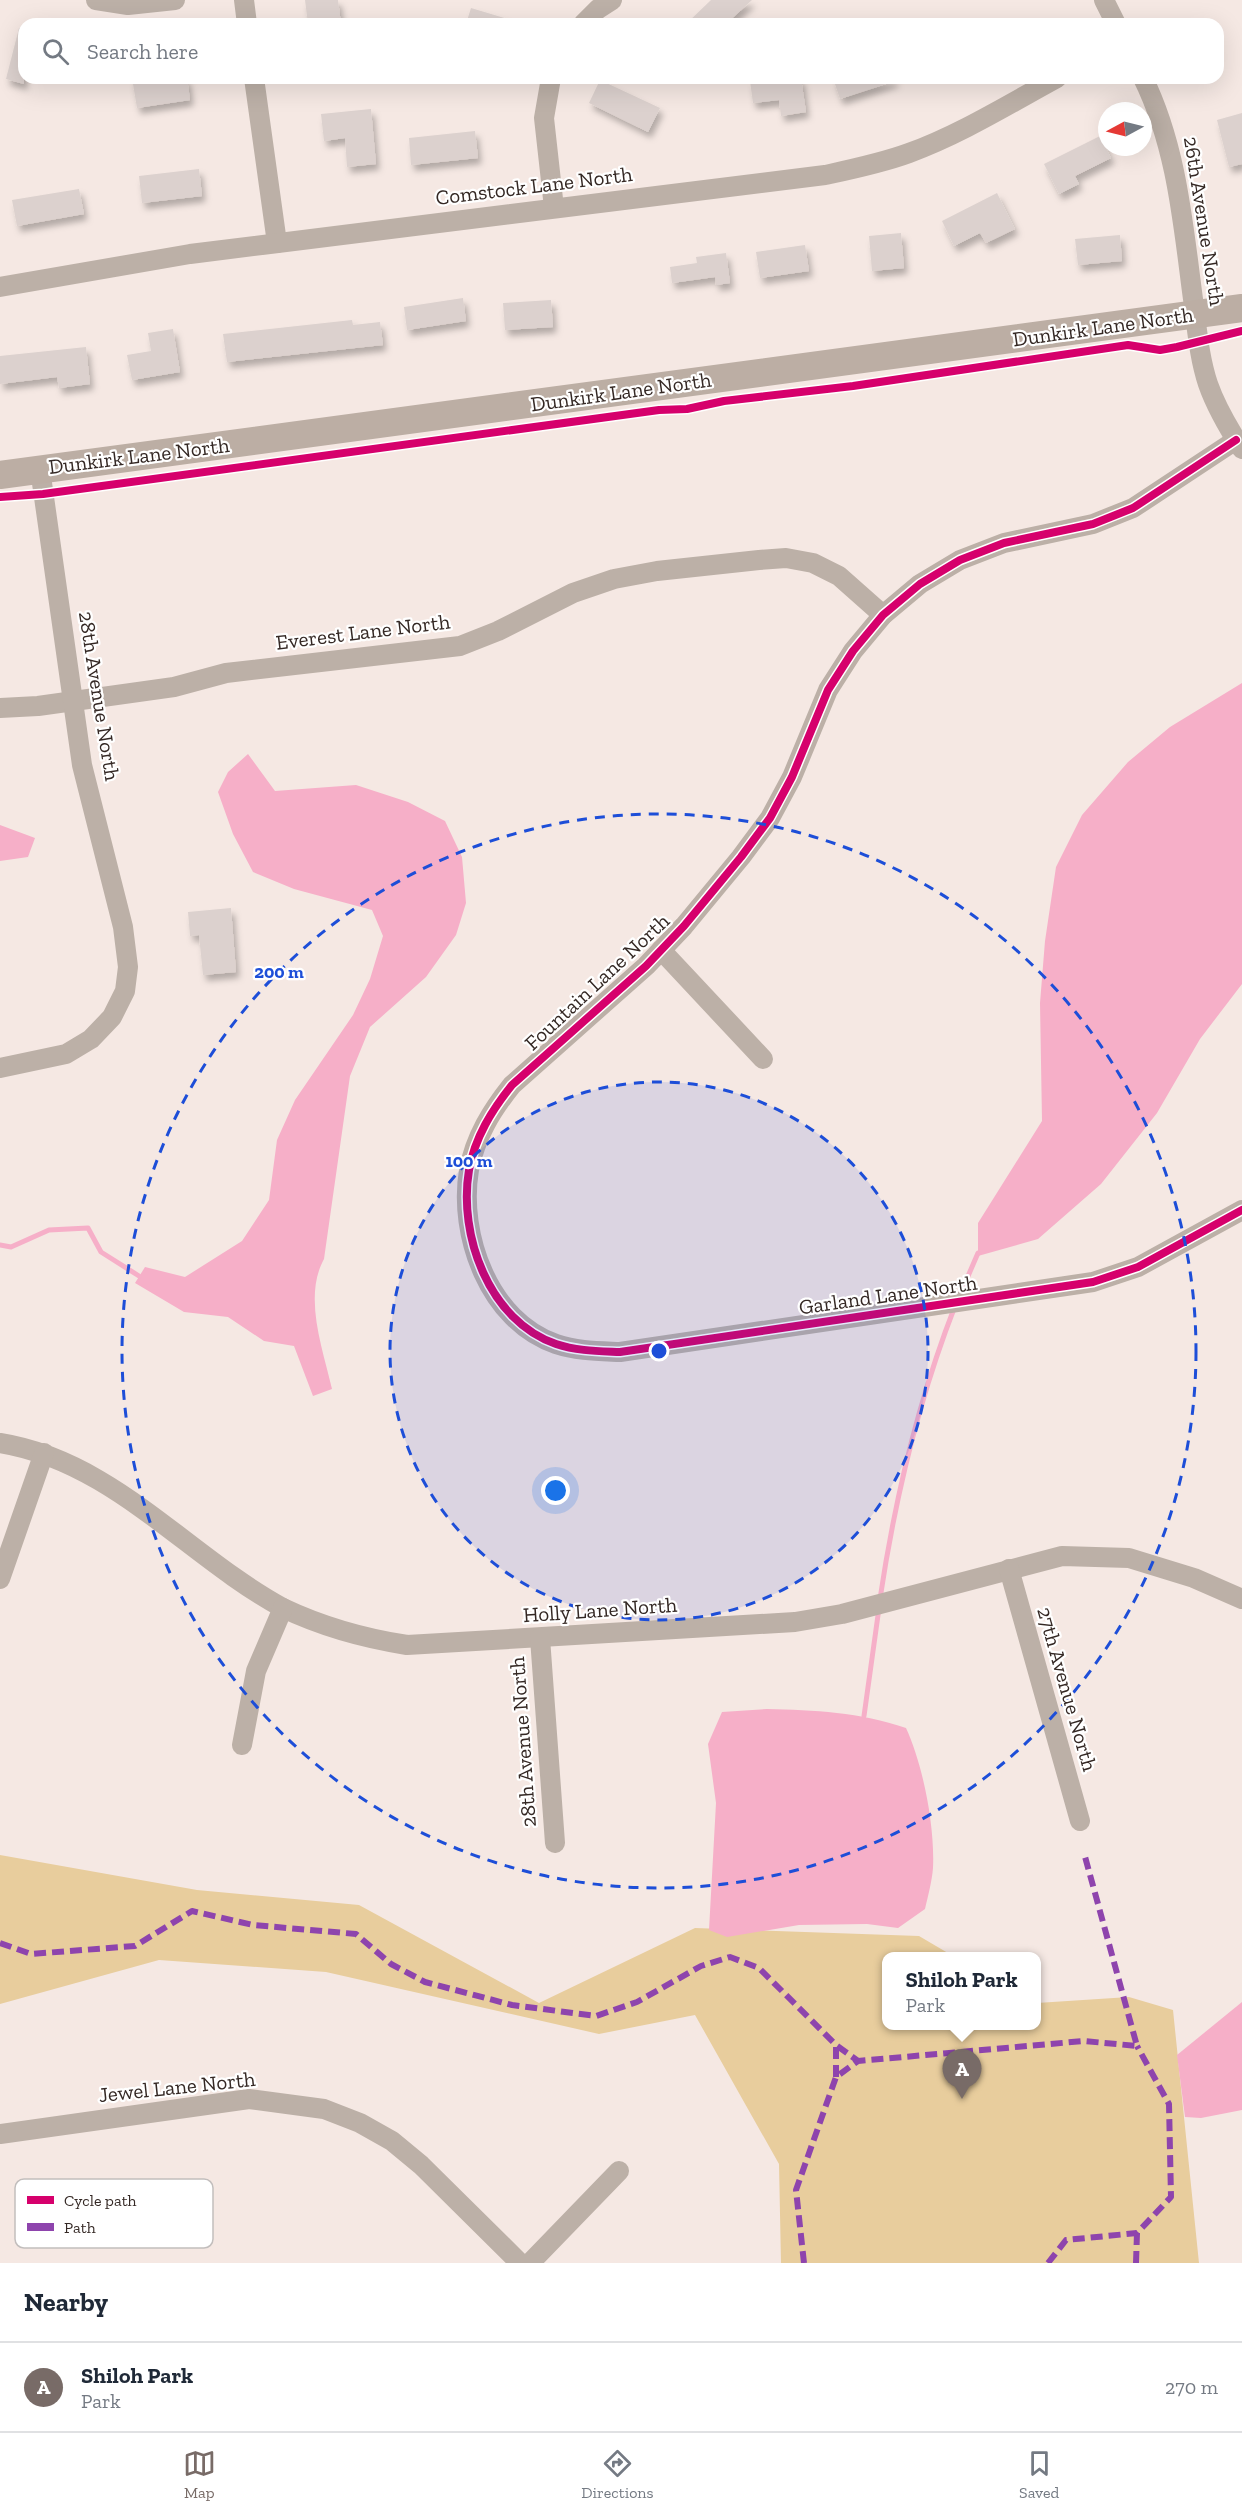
<!DOCTYPE html>
<html lang="en">
<head>
<meta charset="utf-8">
<style>
  :root { --surface:#fff; --page:#f6f6f7; --text:#1f2937; --muted:#747a83; --line:#e0e1e3; --accent:#786b67 }
  body { margin:0; font-family:"Zilla Slab",serif; background:var(--page); color:var(--text) }
  .compass { position:absolute; left:1098px; top:102px; width:54px; height:54px; border-radius:50%; background:var(--surface); box-shadow:0 6px 24px #0002; rotate:263deg }
  .you { position:absolute; left:556px; top:1491px; width:21px; height:21px; margin:-15px; border:4px solid #fff; border-radius:50%; background:#1a73e8; box-shadow:0 0 0 9px #1a73e833 }
  .badge { display:grid; place-items:center; width:39px; height:39px; border-radius:50%; background:var(--accent); color:#fff; font-size:20px; font-weight:700 }
  .pin { position:absolute; translate:-50% -50px; filter:drop-shadow(0 2px 3px #0008) }
  .pin::after { content:''; position:absolute; top:32px; width:21px; height:18px; background:inherit; clip-path:polygon(0 0,100% 0,50% 100%) }
  .popup { position:absolute; left:882px; top:1952px; width:159px; height:78px; box-sizing:border-box; display:grid; place-content:center; border-radius:12px; background:var(--surface); filter:drop-shadow(0 2px 4px #0005); font-size:20px; white-space:nowrap; color:var(--muted) }
  .popup b { font-size:22px; color:var(--text) }
  .popup::after { content:''; position:absolute; left:50%; top:100%; margin-left:-12px; border:12px solid transparent; border-top-color:var(--surface) }
  .list { margin:0; padding:0; list-style:none }
  h2 { display:flex; justify-content:space-between; align-items:center; height:78px; margin:0; padding:0 24px; font-size:26px }
  h2 small { font-size:20px; font-weight:400; color:var(--muted) }
  .list li { display:grid; grid-template-columns:39px 1fr auto; gap:18px; align-items:center; box-sizing:border-box; height:90px; padding:0 24px; border-top:2px solid var(--line) }
  .list b { display:block; font-size:22px; white-space:nowrap }
  .list p { margin:0; font-size:20px; white-space:nowrap; color:var(--muted) }
  .list em { font-size:20px; font-style:normal; color:var(--muted) }
  .icon { flex:none; width:33px; height:33px; fill:none; stroke:currentColor; stroke-width:2; stroke-linecap:round; stroke-linejoin:round }
  .map { position:relative; flex:none; width:1242px; height:2263px; overflow:hidden }
  .search { position:absolute; background:var(--surface); box-shadow:0 6px 24px #0002; left:18px; right:18px; top:18px; height:66px; display:flex; align-items:center; gap:15px; box-sizing:border-box; padding:0 21px; border-radius:18px; color:var(--muted); font-size:22px }
  .sheet { height:168px; background:var(--surface) }
  nav { display:flex; justify-content:space-around; align-items:center; box-sizing:border-box; height:84px; border-top:2px solid var(--line); background:var(--surface); font-size:16px; color:var(--muted) }
  nav a { display:grid; justify-items:center; gap:3px }
  nav .on { color:var(--accent) }
  .map>svg:first-child { display:block }
  .green { fill:#e8cd9d }
  .water { fill:#f6afc8 }
  .lines { fill:none; stroke-linecap:round; stroke-linejoin:round }
  .stream { stroke:#f6afc8; stroke-width:5 }
  .building { fill:#dcd1ce; filter:url(#shadow) }
  .street { stroke:#bcb0a7; stroke-width:20 }
  .secondary { stroke:#bcaea4; stroke-width:28 }
  .quiet { stroke:#8e44ad; stroke-width:6; stroke-dasharray:12 6; stroke-linecap:butt }
  .cycleway-casing { stroke:#fff; stroke-width:11 }
  .cycleway { stroke:#d6006c; stroke-width:8 }
  .ring { fill:none; stroke:#1d4ed8; stroke-width:3; stroke-dasharray:10 8 }
  .labels { text-anchor:middle; stroke-width:4.5; stroke-linejoin:round; paint-order:stroke }
  .street-label { font-size:21px; fill:#342824; stroke:#fff }
  .key { fill:#fff; stroke:#c2bebd; stroke-width:1.5 }
  .key-label { font-size:16px; fill:#342824 }
  .centre { fill:#1d4ed8; stroke:#fff; stroke-width:3 }
  .ring-label { font-size:18px; text-anchor:middle; font-weight:bold; fill:#1d4ed8; stroke:#fff; stroke-width:4.5; stroke-linejoin:round; paint-order:stroke }
</style>
</head>
<body>
<div class="map">
<svg width="1242" height="2263" viewBox="0 0 1242 2263">
  <defs>
    <filter id="shadow"><feDropShadow dx="3.5" dy="6" stdDeviation="3" flood-color="#0004"/></filter>
  </defs>
  <rect width="100%" height="100%" fill="#f5e8e3"/>
  <polygon class="green" points="0,1855 197,1890 359,1905 539,2003 695,1928 919,1936 953,1956 887,1956 887,2026 1037,2026 1037,2003 1129,1997 1173,2010 1199,2263 781,2263 779,2164 695,2015 599,2034 326,1972 159,1960 0,2004"/>
  <g class="water">
    <polygon points="1242,683 1242,984 1200,1039 1157,1113 1101,1184 1038,1239 978,1256 978,1223 1042,1121 1040,1003 1045,941 1056,867 1082,815 1128,762 1170,727"/>
    <path d="M248,754L275,791L356,785L408,802L445,821L462,857L466,903L456,935L426,977L370,1027L350,1076L324,1259C303,1297 323,1349 332,1389L313,1396L294,1346L264,1341L228,1317L184,1312L135,1283L145,1267L185,1277L242,1241L269,1200L277,1140L295,1100L353,1015L370,979L383,936L372,910L294,889L253,872L233,834L218,792L228,772Z"/>
    <polygon points="0,825 35,838 28,857 0,861"/>
    <path d="M767,1709C814,1710 860,1712 906,1728C923,1765 935,1826 933,1868C932,1881 928,1896 925,1909L898,1928L867,1924L799,1925L727,1937L709,1930L716,1803L708,1744L722,1712Z"/>
    <polygon points="1242,2002 1242,2110 1201,2118 1185,2117 1177,2055"/>
  </g>
  <g class="lines">
    <g class="stream">
      <polyline points="0,1245 11,1247 49,1230 88,1228 101,1252 139,1276"/>
      <polyline points="959,1297 978,1253"/>
      <path d="M880,1599C895,1498 918,1401 955,1306"/>
      <polyline points="864,1716 879,1608"/>
    </g>
  </g>
  <g class="building">
    <polygon points="305,0 338,0 341,24 308,24"/>
    <polygon points="711,0 752,0 726,24 686,24"/>
    <polygon points="471,8 511,20 511,24 466,24"/>
    <polygon points="19,28 24,29 24,84 6,79"/>
    <polygon points="132,78 187,78 190,100 137,108"/>
    <polygon points="777,78 801,78 806,112 781,116 779,100 753,103 750,81"/>
    <polygon points="833,78 895,78 895,81 840,99"/>
    <polygon points="600,80 660,108 648,132 589,103"/>
    <polygon points="371,109 376,164 347,167 345,138 324,141 321,114"/>
    <polygon points="1242,113 1242,164 1229,167 1217,120"/>
    <polygon points="475,131 478,158 411,165 409,138"/>
    <polygon points="1100,136 1111,158 1075,176 1079,184 1059,194 1044,164"/>
    <polygon points="199,169 202,196 142,203 139,176"/>
    <polygon points="79,189 84,214 17,226 12,200"/>
    <polygon points="997,193 1015,229 986,243 980,233 954,246 942,221"/>
    <polygon points="901,233 904,268 872,271 869,236"/>
    <polygon points="1120,235 1122,261 1078,265 1075,239"/>
    <polygon points="805,245 809,271 760,278 756,252"/>
    <polygon points="726,253 730,283 716,285 715,277 672,283 670,267 697,263 696,257"/>
    <polygon points="463,298 466,321 407,330 404,307"/>
    <polygon points="551,300 553,327 505,330 503,303"/>
    <polygon points="352,320 353,325 380,322 383,345 227,362 223,334"/>
    <polygon points="173,329 180,372 132,380 127,355 151,351 148,333"/>
    <polygon points="86,347 90,384 59,388 57,377 0,384 0,356"/>
    <polygon points="231,908 236,972 203,975 199,935 190,936 188,912"/>
  </g>
  <g class="lines">
    <g class="street">
      <polyline points="96,0 128,5 175,0"/>
      <polyline points="244,0 247,24"/>
      <polyline points="1104,0 1116,24"/>
      <polyline points="583,24 598,9 612,0"/>
      <polyline points="254,78 277,243"/>
      <polyline points="551,78 544,118 554,208"/>
      <path d="M1143,78C1177,147 1183,224 1193,299C1197,328 1199,357 1208,384C1216,407 1229,429 1242,449"/>
      <path d="M0,287L190,254L825,175C853,169 882,163 909,153C961,134 1009,104 1057,78"/>
      <path d="M1236,440L1133,508L1093,524L1004,543L960,560L920,584L883,615L853,651L828,690L792,777L770,818L741,857L684,926L646,966L512,1085C492,1110 475,1137 469,1170C458,1235 489,1321 556,1344C577,1351 598,1351 620,1352L1093,1282L1138,1267L1242,1210"/>
      <polyline points="0,708 38,706 174,687 226,673 460,646 498,631 573,593 614,579 657,571 759,560 786,558 813,563 839,576 883,615"/>
      <polyline points="661,950 763,1059"/>
      <polyline points="0,1068 66,1054 91,1039 112,1017 125,991 128,967 123,927 82,765 40,469"/>
      <path d="M0,1443C113,1461 187,1556 283,1608C323,1627 362,1638 407,1645L795,1622L842,1614L1062,1556L1129,1558L1194,1578L1242,1599"/>
      <polyline points="1009,1569 1080,1821"/>
      <polyline points="0,1579 44,1453"/>
      <polyline points="540,1638 555,1843"/>
      <polyline points="242,1745 256,1671 283,1608"/>
      <polyline points="0,2134 249,2099 324,2109 360,2123 392,2141 421,2165 520,2263"/>
      <polyline points="530,2263 619,2171"/>
    </g>
    <polyline class="secondary" points="0,475 1242,308"/>
    <g class="quiet">
      <polyline points="0,1943 31,1954 135,1946 192,1911 253,1925 356,1934 391,1964 425,1982 512,2005 596,2016 637,2002 701,1966 730,1957 759,1968 836,2045 858,2061"/>
      <polyline points="836,2077 836,2045"/>
      <polyline points="804,2263 796,2190 836,2077 858,2061 1084,2041 1137,2046 1084,1853"/>
      <polyline points="1048,2263 1066,2240 1137,2233 1171,2197 1169,2104 1137,2046"/>
      <polyline points="1136,2263 1137,2233"/>
    </g>
    <defs>
      <g id="cycleway">
        <path d="M1236,440L1133,508L1093,524L1004,543L960,560L920,584L883,615L853,651L828,690L792,777L770,818L741,857L684,926L646,966L512,1085C492,1110 475,1137 469,1170C458,1235 489,1321 556,1344C577,1351 598,1351 620,1352L1093,1282L1138,1267L1242,1210"/>
        <polyline points="0,497 43,494 659,410 687,409 724,401 853,386 1128,345 1160,350 1177,347 1242,331"/>
      </g>
    </defs>
    <use href="#cycleway" class="cycleway-casing"/>
    <use href="#cycleway" class="cycleway"/>
  </g>
  <circle cx="659" cy="1351" r="269" fill="#1d4ed8" fill-opacity=".12"/>
  <g class="ring">
    <circle cx="659" cy="1351" r="269"/>
    <circle cx="659" cy="1351" r="537"/>
  </g>
  <g class="labels">
    <g class="street-label">
      <text transform="translate(534 186) rotate(-7)" y="7">Comstock Lane North</text>
      <text transform="translate(1204 221) rotate(81)" y="7">26th Avenue North</text>
      <text transform="translate(1103 327) rotate(-8)" y="7">Dunkirk Lane North</text>
      <text transform="translate(621 392) rotate(-8)" y="7">Dunkirk Lane North</text>
      <text transform="translate(139 456) rotate(-7)" y="7">Dunkirk Lane North</text>
      <text transform="translate(363 632) rotate(-7)" y="7">Everest Lane North</text>
      <text transform="translate(99 696) rotate(81)" y="7">28th Avenue North</text>
      <text transform="translate(597 982) rotate(-43)" y="7">Fountain Lane North</text>
      <text transform="translate(888 1295) rotate(-8)" y="7">Garland Lane North</text>
      <text transform="translate(600 1610) rotate(-4)" y="7">Holly Lane North</text>
      <text transform="translate(1067 1689) rotate(74)" y="7">27th Avenue North</text>
      <text transform="translate(523 1742) rotate(-94)" y="7">28th Avenue North</text>
      <text transform="translate(177 2087) rotate(-6)" y="7">Jewel Lane North</text>
    </g>
  </g>
  <rect x="15" y="2179" width="198" height="69" rx="9" class="key"/>
  <rect x="27" y="2196" width="27" height="8" fill="#d6006c"/>
  <rect x="27" y="2223" width="27" height="8" fill="#8e44ad"/>
  <g class="key-label">
    <text x="64" y="2206">Cycle path</text>
    <text x="64" y="2233">Path</text>
  </g>
  <circle cx="659" cy="1351" r="9" class="centre"/>
  <g class="ring-label">
    <text x="279" y="978">200 m</text>
    <text x="469" y="1167">100 m</text>
  </g>
</svg>
<svg class="compass" viewBox="-18 -18 36 36"><path d="M0-13l5 13h-10z" fill="#e53935"/><path d="M0 13l5-13h-10z" fill="#747a83"/></svg>
<div class="you"></div>
<div class="pin badge" style="left:962px;top:2099px">A</div>
<div class="popup"><b>Shiloh Park</b>Park</div>
<div class="search"><svg class="icon" aria-label="search" viewBox="0 0 24 24"><circle cx="10" cy="10" r="6"/><path d="M15 15l6 6"/></svg>Search here</div>
</div>
<section class="sheet">
<h2>Nearby<small></small></h2>
<ul class="list">
<li><span class="badge">A</span><div><b>Shiloh Park</b><p>Park</p></div><em>270 m</em></li>
</ul>
</section>
<nav>
<a class="on"><svg class="icon" aria-label="map" viewBox="0 0 24 24"><path d="M3 6l6-2 6 2 6-2v14l-6 2-6-2-6 2zM9 4v14M15 6v14"/></svg>Map</a>
<a><svg class="icon" aria-label="directions" viewBox="0 0 24 24"><path d="M12 3l9 9-9 9-9-9zM9 14v-3h6M13 9l2 2-2 2"/></svg>Directions</a>
<a><svg class="icon" aria-label="saved" viewBox="0 0 24 24"><path d="M7 4h10v16l-5-4-5 4z"/></svg>Saved</a>
</nav>
</body>
</html>
